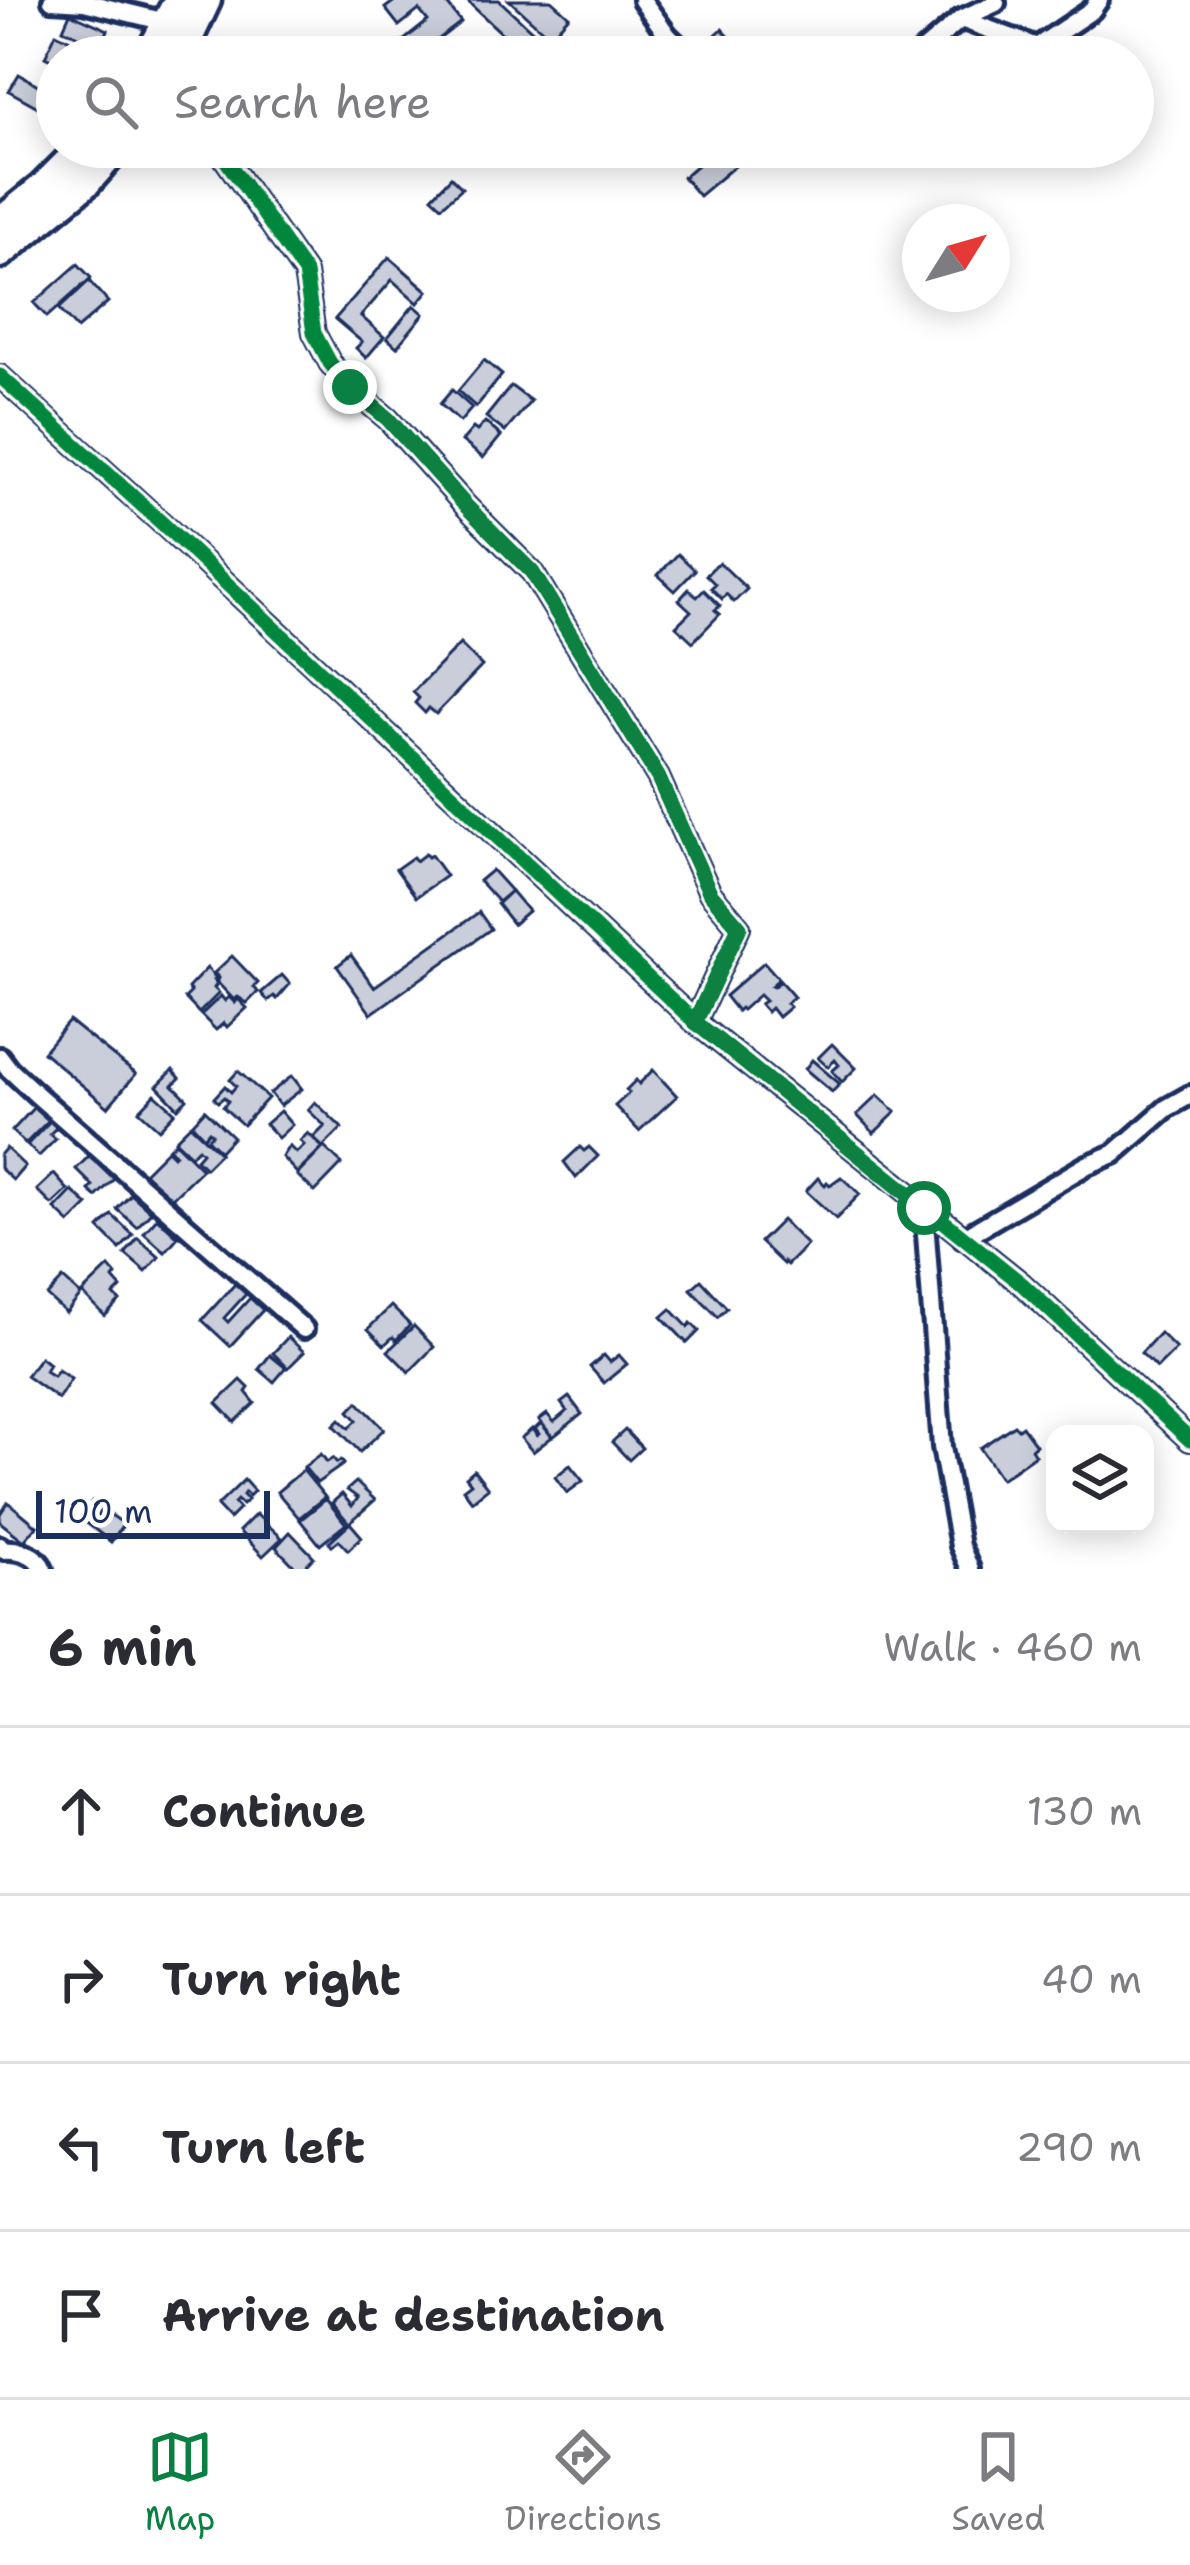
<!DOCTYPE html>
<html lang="en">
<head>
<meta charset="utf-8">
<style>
  :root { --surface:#fff; --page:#f2f2f3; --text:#2b2b33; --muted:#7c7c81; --line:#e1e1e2; --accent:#0b8043 }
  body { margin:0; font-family:"Shantell Sans",sans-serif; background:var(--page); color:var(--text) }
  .controls { position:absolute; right:36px; bottom:36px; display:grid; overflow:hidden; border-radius:24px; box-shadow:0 6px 30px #0003 }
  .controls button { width:108px; height:108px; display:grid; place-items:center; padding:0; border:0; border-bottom:3px solid var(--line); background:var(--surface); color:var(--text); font:60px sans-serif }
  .compass { position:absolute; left:902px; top:204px; width:108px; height:108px; border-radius:50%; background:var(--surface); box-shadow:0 6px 30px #0003; rotate:53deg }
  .scale { position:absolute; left:36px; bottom:30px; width:234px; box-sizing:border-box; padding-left:12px; border:6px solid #1b2f5e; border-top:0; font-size:33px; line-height:42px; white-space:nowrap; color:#1b2f5e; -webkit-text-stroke:9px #fff; paint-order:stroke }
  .stop { position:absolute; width:36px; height:36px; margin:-27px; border:9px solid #0b8043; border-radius:50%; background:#fff }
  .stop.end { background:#0b8043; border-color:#fff; box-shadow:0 3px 12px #0008 }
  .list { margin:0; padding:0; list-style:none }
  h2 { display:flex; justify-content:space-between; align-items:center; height:156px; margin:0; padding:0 48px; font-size:51px }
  h2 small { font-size:39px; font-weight:400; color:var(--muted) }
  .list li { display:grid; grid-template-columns:78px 1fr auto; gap:36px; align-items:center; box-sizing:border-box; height:168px; padding:0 48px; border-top:3px solid var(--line) }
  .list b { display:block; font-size:45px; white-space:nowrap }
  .list em { font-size:39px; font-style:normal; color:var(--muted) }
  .icon { flex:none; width:66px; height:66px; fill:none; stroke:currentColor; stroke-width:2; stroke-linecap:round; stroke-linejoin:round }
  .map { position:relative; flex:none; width:1190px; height:1569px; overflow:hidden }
  .search { position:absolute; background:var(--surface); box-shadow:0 6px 30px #0003; left:36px; right:36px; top:36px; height:132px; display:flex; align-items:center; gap:30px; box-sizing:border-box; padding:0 42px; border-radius:66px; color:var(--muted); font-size:45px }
  .sheet { height:828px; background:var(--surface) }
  nav { display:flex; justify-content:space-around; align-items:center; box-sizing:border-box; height:168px; border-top:3px solid var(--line); background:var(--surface); font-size:33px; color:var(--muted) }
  nav a { display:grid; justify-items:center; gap:6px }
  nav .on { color:var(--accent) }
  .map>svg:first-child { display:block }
  .building { fill:#caceda; stroke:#1b2f5e; stroke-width:3 }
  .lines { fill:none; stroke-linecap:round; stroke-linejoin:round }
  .street-casing { stroke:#1b2f5e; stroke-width:26 }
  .highway-casing { stroke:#1b2f5e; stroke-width:39 }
  .street { stroke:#fff; stroke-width:16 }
  .highway { stroke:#fff; stroke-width:30 }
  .cycleway-casing { stroke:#fff; stroke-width:22 }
  .cycleway { stroke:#00873e; stroke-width:15 }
  .route { stroke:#0b8043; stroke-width:15 }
</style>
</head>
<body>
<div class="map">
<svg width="1190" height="1569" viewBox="0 0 1190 1569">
  <rect width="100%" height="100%" fill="#fff"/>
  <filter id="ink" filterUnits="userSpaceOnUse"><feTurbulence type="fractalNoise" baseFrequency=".00833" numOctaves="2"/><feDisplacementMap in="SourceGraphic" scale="24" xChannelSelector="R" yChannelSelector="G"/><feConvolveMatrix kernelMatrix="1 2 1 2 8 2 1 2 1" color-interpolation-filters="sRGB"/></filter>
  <g filter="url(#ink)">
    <g class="building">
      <polygon points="396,0 444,0 461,22 416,57 407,57 398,45 428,21 419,10 399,26 385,8"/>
      <polygon points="466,0 499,0 541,39 525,55"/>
      <polygon points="509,0 551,0 569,16 550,37"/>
      <polygon points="70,13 108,30 101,46 63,29"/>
      <polygon points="722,29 748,57 723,57 709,41"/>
      <polygon points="56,33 80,45 75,57 57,57 57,63 45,57"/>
      <polygon points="19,74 55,95 45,111 9,91"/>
      <polygon points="718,147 755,149 699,196 683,177"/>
      <polygon points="451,177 462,188 442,206 432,197"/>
      <polygon points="389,257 428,291 418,303 392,280 361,316 384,337 366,358 356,348 362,342 335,319"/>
      <polygon points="78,264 91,278 47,317 34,303"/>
      <polygon points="89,281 108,302 77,329 59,309"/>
      <polygon points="414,305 424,314 397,347 387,338"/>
      <polygon points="484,360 502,375 476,407 458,391"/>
      <polygon points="511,386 531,401 505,432 486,417"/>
      <polygon points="452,390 472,408 460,422 440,404"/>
      <polygon points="485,422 501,436 483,458 462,441 473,428 477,431"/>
      <polygon points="678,554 695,570 675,591 658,575"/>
      <polygon points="719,562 747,589 734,602 726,594 722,599 711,588 715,584 706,575"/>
      <polygon points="689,589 697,597 704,590 720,606 715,610 720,614 693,642 676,626 691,611 679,600"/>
      <polygon points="460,644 482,666 436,714 429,708 425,713 415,703 419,698 413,692"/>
      <polygon points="425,854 428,857 431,855 446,876 416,897 396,869 413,857 416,861"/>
      <polygon points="492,870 511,891 498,902 479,881"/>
      <polygon points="511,891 528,911 513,924 497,904"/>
      <polygon points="479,912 491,929 371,1014 337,966 351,955 374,987"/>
      <polygon points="232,956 258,983 254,987 258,992 247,1003 238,997 234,1000 216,981 219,978 214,973"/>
      <polygon points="764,962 779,979 771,986 773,987 780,981 794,997 786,1003 790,1007 778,1017 771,1008 767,1012 760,1004 765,1001 759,995 742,1010 740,1008 737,1011 725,996"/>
      <polygon points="207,968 216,978 214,980 217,984 214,988 219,993 199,1013 185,998 191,992 188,988"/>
      <polygon points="282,975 290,984 277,999 274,996 268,1001 261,993"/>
      <polygon points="221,996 225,1001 229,997 235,1003 238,999 247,1008 227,1027 224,1023 216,1030 201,1015"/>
      <polygon points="69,1021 136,1074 108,1107 43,1052"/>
      <polygon points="832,1044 856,1068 842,1082 832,1071 839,1065 835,1060 828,1067 818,1058"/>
      <polygon points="812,1060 840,1084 832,1092 805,1069"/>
      <polygon points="173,1070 180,1078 173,1085 187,1099 178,1108 157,1086"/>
      <polygon points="653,1070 677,1096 639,1131 615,1106 629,1093 626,1090 636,1080 639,1084"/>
      <polygon points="238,1071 268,1098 243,1125 223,1107 228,1101 224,1097 218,1102 214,1098 225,1086 231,1092 236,1086 230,1080"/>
      <polygon points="292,1076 302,1089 280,1106 270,1093"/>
      <polygon points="155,1094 175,1112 159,1129 139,1111"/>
      <polygon points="878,1095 896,1112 874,1133 857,1115"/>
      <polygon points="315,1102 342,1128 323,1147 313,1138 325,1126 308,1110"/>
      <polygon points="37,1104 51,1118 25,1144 12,1131"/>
      <polygon points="205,1110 233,1137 220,1151 207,1139 212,1134 209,1131 204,1137 192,1124"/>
      <polygon points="280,1111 292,1125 278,1138 265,1124"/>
      <polygon points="51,1120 57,1127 50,1134 56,1139 39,1156 27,1145"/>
      <polygon points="190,1125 220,1153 205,1168 196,1159 202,1152 198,1148 191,1155 175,1140"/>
      <polygon points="308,1133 323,1148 297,1173 282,1157 289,1146 296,1153 304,1145 300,1141"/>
      <polygon points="175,1142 202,1169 171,1199 144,1173 167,1150 173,1156 175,1154 169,1148"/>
      <polygon points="324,1147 342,1164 315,1192 297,1175"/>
      <polygon points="580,1147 584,1151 589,1147 598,1156 576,1178 564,1162"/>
      <polygon points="6,1148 25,1166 13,1180 0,1168 0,1155"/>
      <polygon points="90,1155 114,1179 96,1197 89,1190 93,1186 76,1169"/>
      <polygon points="54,1174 68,1190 52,1205 37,1190"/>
      <polygon points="841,1177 860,1194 836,1219 806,1191 818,1178 825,1185 827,1182 830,1185"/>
      <polygon points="72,1191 88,1205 70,1223 55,1209"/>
      <polygon points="131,1194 151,1212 137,1227 117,1209"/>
      <polygon points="112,1215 133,1235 120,1249 99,1228"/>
      <polygon points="157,1218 178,1237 165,1252 144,1233"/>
      <polygon points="782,1220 807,1245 787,1265 784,1262 783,1264 760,1242"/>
      <polygon points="138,1238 159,1257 146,1272 125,1254"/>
      <polygon points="109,1267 116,1275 113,1279 121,1288 114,1295 120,1301 105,1316 82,1293"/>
      <polygon points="63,1279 81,1295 66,1313 47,1296"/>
      <polygon points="701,1280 727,1308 718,1317 691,1289"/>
      <polygon points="235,1284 246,1294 224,1318 228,1322 250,1298 263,1310 230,1346 202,1320"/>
      <polygon points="391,1306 410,1325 396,1340 393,1337 384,1345 368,1329"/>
      <polygon points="671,1309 688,1327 691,1323 699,1331 687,1343 662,1317"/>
      <polygon points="414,1326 434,1347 409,1372 388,1351"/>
      <polygon points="1160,1333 1176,1349 1157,1368 1141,1353"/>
      <polygon points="288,1337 304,1352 288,1368 273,1353"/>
      <polygon points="270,1355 286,1368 274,1382 259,1369"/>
      <polygon points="604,1355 610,1362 619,1355 627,1364 604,1383 590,1367"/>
      <polygon points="40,1357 49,1364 45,1371 53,1376 58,1370 71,1379 58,1399 26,1376"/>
      <polygon points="241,1380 249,1388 246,1392 255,1403 235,1422 217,1403"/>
      <polygon points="569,1397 582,1414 553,1437 539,1420 547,1414 554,1422 567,1411 561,1403"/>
      <polygon points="358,1402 384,1429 360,1452 334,1425 340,1419 349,1428 357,1420 349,1411"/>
      <polygon points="541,1423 552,1437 533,1452 521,1438 532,1429 537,1436 539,1434 535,1429"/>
      <polygon points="1014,1425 1018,1429 1022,1426 1036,1445 1031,1449 1035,1455 1001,1479 980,1448"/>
      <polygon points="625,1430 642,1448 629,1460 612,1442"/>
      <polygon points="321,1454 327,1462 333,1458 337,1463 341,1460 344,1464 317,1483 304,1467"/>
      <polygon points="570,1465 583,1481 567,1493 555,1477"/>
      <polygon points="303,1470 325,1497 299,1518 277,1492"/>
      <polygon points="474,1470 488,1488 472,1501 463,1489 471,1483 466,1477"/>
      <polygon points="244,1480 254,1491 249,1496 245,1492 243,1495 248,1500 242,1505 237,1500 234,1503 239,1509 229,1519 217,1506"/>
      <polygon points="356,1482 375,1500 349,1523 332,1503 342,1494 352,1506 358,1498 347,1490"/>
      <polygon points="326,1499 346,1524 320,1545 300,1520"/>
      <polygon points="92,1501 103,1508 97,1516 105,1522 111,1515 124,1524 111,1542 80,1518"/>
      <polygon points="8,1502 37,1526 24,1541 0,1522 0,1514"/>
      <polygon points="256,1514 282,1538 263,1556 239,1531"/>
      <polygon points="350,1523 362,1537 348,1550 339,1540 332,1546 329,1542"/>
      <polygon points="290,1532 314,1557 302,1569 297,1569 276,1547"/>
    </g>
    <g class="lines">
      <defs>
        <g id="street">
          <polyline points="52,0 84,2 170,23"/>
          <polyline points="642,0 668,36 690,57"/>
          <polyline points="961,19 1037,47 1092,10 1099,0"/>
          <polyline points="916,57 961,19 996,3"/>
          <polyline points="217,147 305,273 314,333 330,363 350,387 388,419 466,506 532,572 658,777 710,893 739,927 695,1022"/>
          <polyline points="0,376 164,525 695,1022 1022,1284 1190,1440"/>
          <polyline points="0,1057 9,1069 36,1094 304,1329"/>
          <polyline points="924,1208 942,1447 960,1546 970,1569"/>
          <polyline points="963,1238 1087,1165 1114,1154 1167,1108 1190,1095"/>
          <path d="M0,1546L4,1550C19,1549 37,1554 43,1569"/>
        </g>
        <g id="highway">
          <polyline points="150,57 180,0"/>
          <polyline points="178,57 205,0"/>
          <polyline points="0,224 44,188 85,147"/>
          <polyline points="0,252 85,182 116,147"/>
        </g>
      </defs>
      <use href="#street" class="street-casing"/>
      <use href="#highway" class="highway-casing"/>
      <use href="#street" class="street"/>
      <use href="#highway" class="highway"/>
      <defs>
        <g id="cycleway">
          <polyline points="217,147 305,273 314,333 330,363 350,387 388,419 466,506 532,572 658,777 710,893 739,927 695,1022"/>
          <polyline points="0,376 164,525 695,1022 1022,1284 1190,1440"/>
        </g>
      </defs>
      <use href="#cycleway" class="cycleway-casing"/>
      <use href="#cycleway" class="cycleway"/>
    </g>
  </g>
  <g class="lines" filter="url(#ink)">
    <polyline class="route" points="350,387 388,419 466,506 532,572 658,777 710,893 740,927 695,1022 924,1208"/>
  </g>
</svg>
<div class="controls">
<button><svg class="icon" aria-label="layers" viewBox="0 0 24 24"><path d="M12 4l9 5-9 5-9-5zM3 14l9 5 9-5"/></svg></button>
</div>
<svg class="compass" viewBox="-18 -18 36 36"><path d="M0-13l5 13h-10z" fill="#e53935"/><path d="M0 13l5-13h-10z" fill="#7c7c81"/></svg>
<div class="scale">100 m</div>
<div class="stop" style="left:924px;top:1208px"></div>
<div class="stop end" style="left:350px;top:387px"></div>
<div class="search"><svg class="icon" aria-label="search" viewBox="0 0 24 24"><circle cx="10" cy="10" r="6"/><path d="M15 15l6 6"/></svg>Search here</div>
</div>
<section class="sheet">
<h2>6 min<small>Walk · 460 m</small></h2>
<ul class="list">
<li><svg class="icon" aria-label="ahead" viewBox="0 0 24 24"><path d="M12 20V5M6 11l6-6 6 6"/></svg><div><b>Continue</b></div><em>130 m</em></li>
<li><svg class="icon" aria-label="right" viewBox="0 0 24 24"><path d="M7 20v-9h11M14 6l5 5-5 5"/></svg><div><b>Turn right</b></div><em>40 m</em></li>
<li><svg class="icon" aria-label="left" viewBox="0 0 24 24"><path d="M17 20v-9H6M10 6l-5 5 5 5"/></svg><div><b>Turn left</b></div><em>290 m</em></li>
<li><svg class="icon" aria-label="arrive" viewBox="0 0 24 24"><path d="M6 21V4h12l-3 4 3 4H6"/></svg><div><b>Arrive at destination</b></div></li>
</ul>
</section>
<nav>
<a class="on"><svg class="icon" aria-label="map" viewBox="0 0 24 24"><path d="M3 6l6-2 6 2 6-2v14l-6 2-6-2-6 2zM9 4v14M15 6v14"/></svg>Map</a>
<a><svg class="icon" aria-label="directions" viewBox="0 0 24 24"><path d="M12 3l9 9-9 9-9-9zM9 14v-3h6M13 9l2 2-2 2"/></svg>Directions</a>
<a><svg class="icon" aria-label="saved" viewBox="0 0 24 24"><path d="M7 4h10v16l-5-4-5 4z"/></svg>Saved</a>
</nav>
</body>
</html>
